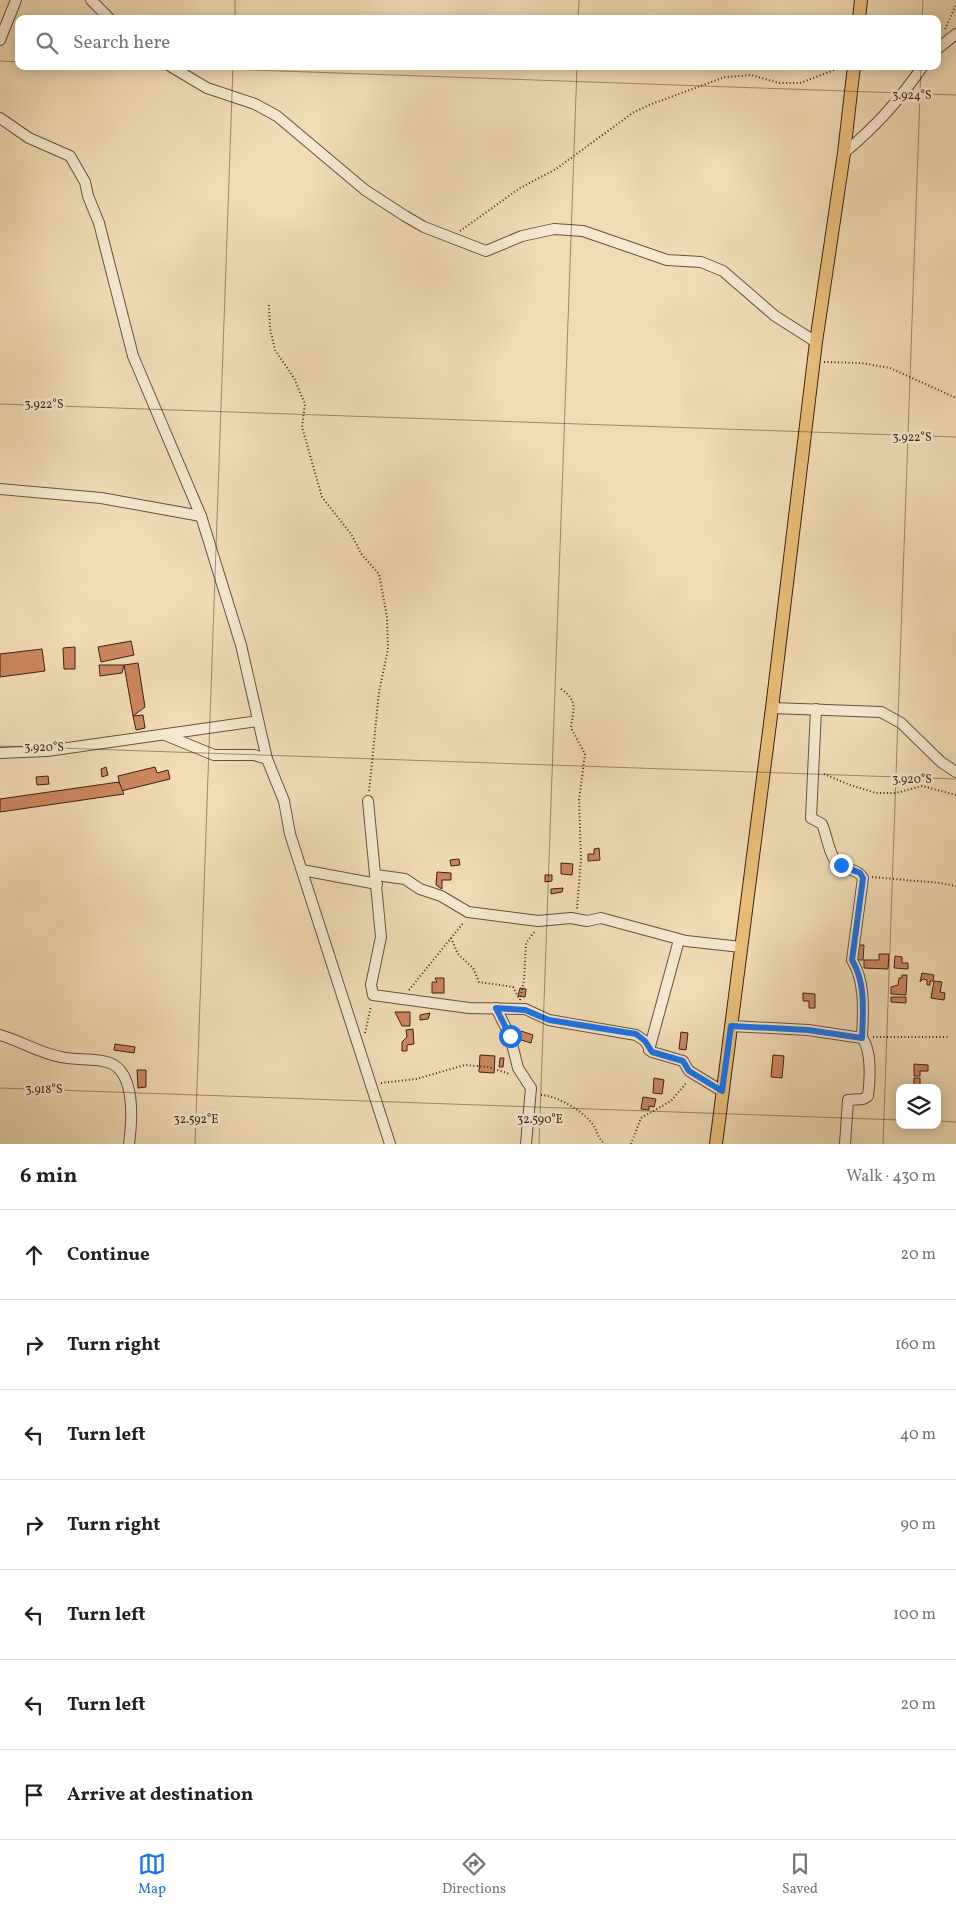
<!DOCTYPE html>
<html lang="en">
<head>
<meta charset="utf-8">
<style>
  :root { --surface:#fff; --page:#f6f6f6; --text:#202124; --muted:#757577; --line:#e0e0e0; --accent:#1a73e8 }
  body { margin:0; font-family:Vollkorn,serif; background:var(--page); color:var(--text) }
  .controls { position:absolute; right:15px; bottom:15px; display:grid; overflow:hidden; border-radius:10px; box-shadow:0 2px 12px #0003 }
  .controls button { width:45px; height:45px; display:grid; place-items:center; padding:0; border:0; border-bottom:1px solid var(--line); background:var(--surface); color:var(--text); font:25px sans-serif }
  .stop { position:absolute; width:15px; height:15px; margin:-11px; border:4px solid #1a73e8; border-radius:50%; background:#fff }
  .stop.end { background:#1a73e8; border-color:#fff; box-shadow:0 1px 5px #0008 }
  .list { margin:0; padding:0; list-style:none }
  h2 { display:flex; justify-content:space-between; align-items:center; height:65px; margin:0; padding:0 20px; font-size:21px }
  h2 small { font-size:16px; font-weight:400; color:var(--muted) }
  .list li { display:grid; grid-template-columns:32px 1fr auto; gap:15px; align-items:center; box-sizing:border-box; height:90px; padding:0 20px; border-top:1px solid var(--line) }
  .list b { display:block; font-size:19px; white-space:nowrap }
  .list em { font-size:16px; font-style:normal; color:var(--muted) }
  .icon { flex:none; width:28px; height:28px; fill:none; stroke:currentColor; stroke-width:2; stroke-linecap:round; stroke-linejoin:round }
  .map { position:relative; flex:none; width:956px; height:1144px; overflow:hidden }
  .search { position:absolute; background:var(--surface); box-shadow:0 2px 12px #0003; left:15px; right:15px; top:15px; height:55px; display:flex; align-items:center; gap:12px; box-sizing:border-box; padding:0 18px; border-radius:10px; color:var(--muted); font-size:19px }
  .sheet { height:695px; background:var(--surface) }
  nav { display:flex; justify-content:space-around; align-items:center; box-sizing:border-box; height:70px; border-top:1px solid var(--line); background:var(--surface); font-size:14px; color:var(--muted) }
  nav a { display:grid; justify-items:center; gap:2px }
  nav .on { color:var(--accent) }
  .map>svg:first-child { display:block }
  .building { fill:#cc8760; stroke:#3a2117 }
  .lines { fill:none; stroke-linecap:round; stroke-linejoin:round }
  .minor-casing { stroke:#68503e; stroke-width:12 }
  .major-casing { stroke:#3a2117; stroke-width:14 }
  .path { stroke:#3a2117; stroke-width:2; stroke-dasharray:1 2.5; stroke-linecap:butt }
  .minor { stroke:#f6e8cf; stroke-width:10 }
  .major { stroke:#e8be7a; stroke-width:12 }
  .route { stroke:#1a73e8; stroke-width:6 }
  .ticks { fill:none; stroke:#3a2117; stroke-width:1; stroke-opacity:0.45 }
  .ticks-label { font-size:12px; text-anchor:middle; fill:#3a2117; stroke:#f6e8cf; stroke-width:5; stroke-linejoin:round; paint-order:stroke }
</style>
</head>
<body>
<div class="map">
<svg width="956" height="1144" viewBox="0 0 956 1144">
  <rect width="100%" height="100%" fill="#f1dcb5"/>
  <filter id="stains"><feTurbulence type="fractalNoise" baseFrequency=".004" numOctaves="4"/><feColorMatrix values="0 0 0 0 .2 0 0 0 0 .09 0 0 0 0 .02 0 0 0 .5 -.17"/></filter>
  <radialGradient id="worn" r=".72"><stop offset=".6" stop-color="#630" stop-opacity="0"/><stop offset="1" stop-color="#630" stop-opacity=".3"/></radialGradient>
  <g class="building">
    <polygon points="131,641 134,655 101,662 98,647"/>
    <polygon points="75,647 75,669 64,669 63,648"/>
    <polygon points="42,649 45,671 0,677 0,654"/>
    <polygon points="138,663 145,707 133,716 124,665"/>
    <polygon points="99,665 124,665 122,673 100,676"/>
    <polygon points="143,715 145,728 136,730 133,716"/>
    <polygon points="106,767 108,775 102,777 101,769"/>
    <polygon points="155,767 157,773 168,770 170,779 121,791 118,776"/>
    <polygon points="48,776 49,784 37,785 36,777"/>
    <polygon points="119,782 124,794 0,812 0,799"/>
    <polygon points="599,848 600,860 588,861 588,854 594,854 594,849"/>
    <polygon points="459,859 460,865 451,866 450,860"/>
    <polygon points="561,863 573,864 572,875 561,874"/>
    <polygon points="437,872 451,873 451,880 442,880 442,889 436,885"/>
    <polygon points="545,875 552,875 552,881 545,882"/>
    <polygon points="563,888 562,892 551,894 551,889"/>
    <polygon points="857,945 864,945 863,960 856,960"/>
    <polygon points="879,954 889,954 888,969 864,968 864,960 879,960"/>
    <polygon points="895,956 902,957 902,963 908,963 908,969 894,968"/>
    <polygon points="922,973 934,975 933,981 930,981 930,985 927,985 927,980 923,979 920,982"/>
    <polygon points="902,975 907,975 906,995 891,994 891,987 898,985 899,978 902,978"/>
    <polygon points="435,978 444,978 444,993 432,993 432,982 437,982"/>
    <polygon points="934,981 942,982 940,992 945,993 944,1000 931,998"/>
    <polygon points="520,988 526,989 525,997 518,996"/>
    <polygon points="803,993 815,994 815,1008 809,1008 809,1001 803,1001"/>
    <polygon points="891,997 906,997 906,1003 891,1002"/>
    <polygon points="395,1012 410,1012 410,1026 402,1026"/>
    <polygon points="430,1013 428,1019 420,1020 420,1015"/>
    <polygon points="413,1029 414,1044 407,1045 407,1051 402,1051 402,1042 407,1037 406,1030"/>
    <polygon points="521,1031 533,1035 531,1043 518,1039"/>
    <polygon points="681,1032 688,1033 686,1050 679,1049"/>
    <polygon points="115,1044 135,1047 134,1053 114,1050"/>
    <polygon points="480,1055 495,1056 494,1073 479,1072"/>
    <polygon points="773,1055 784,1056 782,1078 771,1077"/>
    <polygon points="500,1058 504,1058 503,1067 499,1067"/>
    <polygon points="914,1064 928,1065 928,1071 920,1071 920,1076 914,1076"/>
    <polygon points="137,1070 146,1070 146,1087 138,1088"/>
    <polygon points="654,1078 664,1080 662,1094 653,1093"/>
    <polygon points="914,1078 920,1078 920,1085 929,1086 929,1088 914,1088"/>
    <polygon points="643,1097 656,1099 654,1107 649,1106 649,1110 641,1109"/>
  </g>
  <g class="lines">
    <defs>
      <g id="minor">
        <polyline points="91,0 110,19"/>
        <polyline points="0,40 16,0"/>
        <polyline points="937,49 956,34"/>
        <polyline points="170,66 207,88 255,104 277,116 365,190 405,216 424,227 486,251 522,236 554,229 583,231 667,260 701,262 723,271 775,316 816,342"/>
        <polyline points="0,118 29,138 70,156 85,182 88,196 99,223 133,356 201,516 241,645 267,759 284,801 290,834 390,1144"/>
        <path d="M844,153C878,124 897,103 923,66"/>
        <polyline points="0,489 101,498 201,516"/>
        <polyline points="772,708 881,712 901,723 941,762 956,772"/>
        <path d="M816,709L811,818L822,824C827,835 829,857 839,865C847,870 858,869 863,878L852,960C866,983 863,1012 862,1038"/>
        <polyline points="165,735 214,755 254,755 267,759"/>
        <polyline points="0,753 47,751 258,721"/>
        <polyline points="368,801 381,937 371,985 373,995 469,1008 525,1009 549,1020 636,1035 645,1041 652,1052 683,1061 689,1071 722,1091"/>
        <polyline points="302,870 377,884"/>
        <polyline points="376,875 405,879 420,889 441,896 468,912 538,921 571,918 587,921 601,918 686,941 741,947"/>
        <polyline points="496,1008 510,1036 518,1068 531,1088 526,1144"/>
        <path d="M731,1026L808,1030L862,1038C872,1050 870,1081 868,1096L863,1099L848,1100L845,1144"/>
        <path d="M0,1035C21,1041 39,1053 61,1057C77,1061 94,1057 110,1063C136,1073 132,1122 129,1144"/>
        <polyline points="649,1050 679,940"/>
      </g>
      <g id="major">
        <polyline points="859,19 861,0"/>
        <polyline points="716,1144 772,708 816,342 844,153 854,66"/>
      </g>
    </defs>
    <use href="#minor" class="minor-casing"/>
    <use href="#major" class="major-casing"/>
    <g class="path">
      <polyline points="945,29 956,5"/>
      <polyline points="460,231 520,188 556,169 634,112 649,105 725,77 751,75 779,83 800,83 842,67"/>
      <polyline points="269,305 270,328 275,350 294,378 305,404 302,427 322,497 351,534 362,555 379,574 387,617 388,649 379,692 369,792"/>
      <polyline points="824,362 861,363 890,368 956,398"/>
      <path d="M561,689C579,701 573,710 571,728L585,754L579,800L581,859L577,909"/>
      <polyline points="824,774 850,785 876,793 896,793 922,786 956,795"/>
      <polyline points="872,877 940,883 956,886"/>
      <polyline points="451,938 458,954 473,968 479,982 513,987 519,999"/>
      <polyline points="409,990 464,922"/>
      <polyline points="520,1000 524,980 526,943 535,931"/>
      <polyline points="365,1033 371,1006"/>
      <polyline points="873,1037 950,1037"/>
      <polyline points="381,1083 416,1079 465,1065 488,1067 510,1074"/>
      <path d="M541,1095C555,1095 581,1110 590,1121C597,1128 597,1138 605,1144"/>
      <polyline points="631,1144 641,1118 671,1101 687,1082"/>
    </g>
    <use href="#minor" class="minor"/>
    <use href="#major" class="major"/>
  </g>
  <g class="lines">
    <path class="route" d="M510,1036L496,1008L525,1010L549,1020L636,1034L645,1041L652,1052L683,1061L689,1071L722,1091L731,1026L808,1030L862,1038C863,1012 866,983 852,960L863,878L860,873L841,865"/>
  </g>
  <path class="ticks" d="M235,19V0M578,19L579,0M922,19L923,0M0,61L19,62M141,66L956,95M0,404L956,437M0,746L956,779M0,1088L900,1120M937,1121L956,1122M195,1144L233,66M539,1144L577,66M883,1144L921,66"/>
  <g class="ticks-label">
    <text x="912" y="99">3.924°S</text>
    <text x="44" y="408">3.922°S</text>
    <text x="912" y="441">3.922°S</text>
    <text x="44" y="751">3.920°S</text>
    <text x="912" y="783">3.920°S</text>
    <text x="44" y="1093">3.918°S</text>
    <text x="196" y="1123">32.592°E</text>
    <text x="540" y="1123">32.590°E</text>
  </g>
  <rect width="100%" height="100%" filter="url(#stains)"/>
  <rect width="100%" height="100%" fill="url(#worn)"/>
</svg>
<div class="controls">
<button><svg class="icon" aria-label="layers" viewBox="0 0 24 24"><path d="M12 4l9 5-9 5-9-5zM3 14l9 5 9-5"/></svg></button>
</div>
<div class="stop" style="left:510px;top:1036px"></div>
<div class="stop end" style="left:841px;top:865px"></div>
<div class="search"><svg class="icon" aria-label="search" viewBox="0 0 24 24"><circle cx="10" cy="10" r="6"/><path d="M15 15l6 6"/></svg>Search here</div>
</div>
<section class="sheet">
<h2>6 min<small>Walk · 430 m</small></h2>
<ul class="list">
<li><svg class="icon" aria-label="ahead" viewBox="0 0 24 24"><path d="M12 20V5M6 11l6-6 6 6"/></svg><div><b>Continue</b></div><em>20 m</em></li>
<li><svg class="icon" aria-label="right" viewBox="0 0 24 24"><path d="M7 20v-9h11M14 6l5 5-5 5"/></svg><div><b>Turn right</b></div><em>160 m</em></li>
<li><svg class="icon" aria-label="left" viewBox="0 0 24 24"><path d="M17 20v-9H6M10 6l-5 5 5 5"/></svg><div><b>Turn left</b></div><em>40 m</em></li>
<li><svg class="icon" aria-label="right" viewBox="0 0 24 24"><path d="M7 20v-9h11M14 6l5 5-5 5"/></svg><div><b>Turn right</b></div><em>90 m</em></li>
<li><svg class="icon" aria-label="left" viewBox="0 0 24 24"><path d="M17 20v-9H6M10 6l-5 5 5 5"/></svg><div><b>Turn left</b></div><em>100 m</em></li>
<li><svg class="icon" aria-label="left" viewBox="0 0 24 24"><path d="M17 20v-9H6M10 6l-5 5 5 5"/></svg><div><b>Turn left</b></div><em>20 m</em></li>
<li><svg class="icon" aria-label="arrive" viewBox="0 0 24 24"><path d="M6 21V4h12l-3 4 3 4H6"/></svg><div><b>Arrive at destination</b></div></li>
</ul>
</section>
<nav>
<a class="on"><svg class="icon" aria-label="map" viewBox="0 0 24 24"><path d="M3 6l6-2 6 2 6-2v14l-6 2-6-2-6 2zM9 4v14M15 6v14"/></svg>Map</a>
<a><svg class="icon" aria-label="directions" viewBox="0 0 24 24"><path d="M12 3l9 9-9 9-9-9zM9 14v-3h6M13 9l2 2-2 2"/></svg>Directions</a>
<a><svg class="icon" aria-label="saved" viewBox="0 0 24 24"><path d="M7 4h10v16l-5-4-5 4z"/></svg>Saved</a>
</nav>
</body>
</html>
